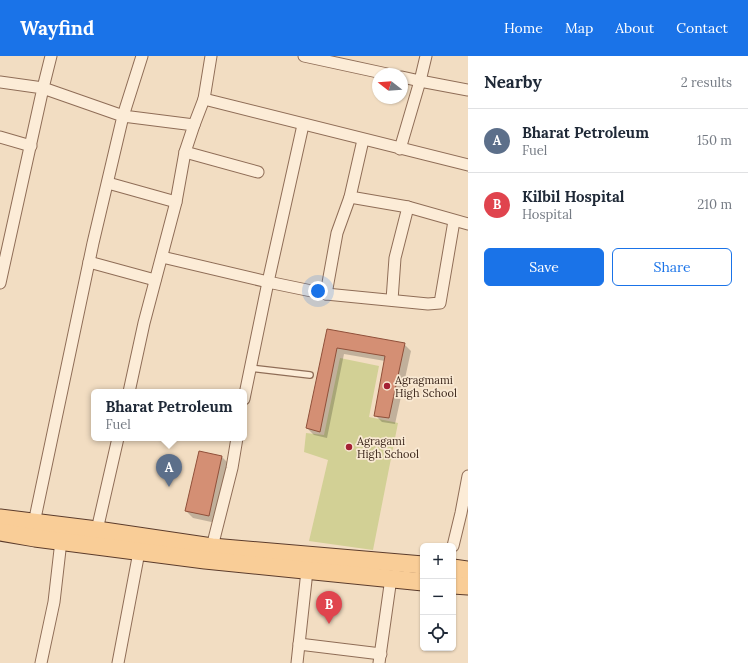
<!DOCTYPE html>
<html lang="en">
<head>
<meta charset="utf-8">
<style>
  :root { --surface:#fff; --page:#f2f2f3; --text:#1f2937; --muted:#747a83; --line:#e0e1e3; --accent:#1a73e8 }
  body { margin:0; font-family:Lora,serif; background:var(--page); color:var(--text) }
  .controls { position:absolute; right:12px; bottom:12px; display:grid; overflow:hidden; border-radius:6px; box-shadow:0 1px 3px #0004 }
  .controls button { width:36px; height:36px; display:grid; place-items:center; padding:0; border:0; border-bottom:1px solid var(--line); background:var(--surface); color:var(--text); font:20px sans-serif }
  .compass { position:absolute; left:372px; top:12px; width:36px; height:36px; border-radius:50%; background:var(--surface); box-shadow:0 1px 3px #0004; rotate:287deg }
  .you { position:absolute; left:318px; top:235px; width:14px; height:14px; margin:-10px; border:3px solid #fff; border-radius:50%; background:#1a73e8; box-shadow:0 0 0 6px #1a73e833 }
  .badge { display:grid; place-items:center; width:26px; height:26px; border-radius:50%; background:var(--accent); color:#fff; font-size:13px; font-weight:700 }
  .pin { position:absolute; translate:-50% -33px; filter:drop-shadow(0 1px 2px #0008) }
  .pin::after { content:''; position:absolute; top:21px; width:14px; height:12px; background:inherit; clip-path:polygon(0 0,100% 0,50% 100%) }
  .popup { position:absolute; left:91px; top:333px; width:156px; height:52px; box-sizing:border-box; display:grid; place-content:center; border-radius:6px; background:var(--surface); filter:drop-shadow(0 1px 3px #0005); font-size:13px; white-space:nowrap; color:var(--muted) }
  .popup b { font-size:15px; color:var(--text) }
  .popup::after { content:''; position:absolute; left:50%; top:100%; margin-left:-8px; border:8px solid transparent; border-top-color:var(--surface) }
  .list { margin:0; padding:0; list-style:none }
  h2 { display:flex; justify-content:space-between; align-items:center; height:52px; margin:0; padding:0 16px; font-size:17px }
  h2 small { font-size:13px; font-weight:400; color:var(--muted) }
  .list li { display:grid; grid-template-columns:26px 1fr auto; gap:12px; align-items:center; box-sizing:border-box; height:64px; padding:0 16px; border-top:1px solid var(--line) }
  .list b { display:block; font-size:15px; white-space:nowrap }
  .list p { margin:0; font-size:13px; white-space:nowrap; color:var(--muted) }
  .list em { font-size:13px; font-style:normal; color:var(--muted) }
  .actions { display:flex; gap:8px; padding:12px 16px }
  .actions a { flex:1; padding:9px 0; border:1px solid var(--accent); border-radius:6px; text-align:center; font-size:14px; color:var(--accent) }
  .actions .main { background:var(--accent); color:#fff }
  .icon { flex:none; width:22px; height:22px; fill:none; stroke:currentColor; stroke-width:2; stroke-linecap:round; stroke-linejoin:round }
  .map { position:relative; flex:none; width:468px; height:607px; overflow:hidden }
  header { display:flex; align-items:center; gap:24px; box-sizing:border-box; height:56px; padding:0 20px; background:var(--accent); color:#fff }
  header strong { font-size:19px }
  nav { display:flex; gap:22px; margin-inline-start:auto; font-size:14px }
  main { display:flex }
  aside { flex:1; background:var(--surface) }
  .map>svg:first-child { display:block }
  .green { fill:#d2d095 }
  .shadow { fill:#0003 }
  .building { fill:#d48f74; stroke:#90503a }
  .lines { fill:none; stroke-linecap:round; stroke-linejoin:round }
  .service-casing { stroke:#8f6d57; stroke-width:8 }
  .minor-casing { stroke:#8f6d57; stroke-width:13 }
  .primary-casing { stroke:#5c3c2c; stroke-width:19 }
  .service { stroke:#fcecd7; stroke-width:5.5 }
  .minor { stroke:#fcecd7; stroke-width:11 }
  .primary { stroke:#f9cd97; stroke-width:17 }
  .poi-dot { fill:#a42134; stroke:#f9e9d3; stroke-width:1.5 }
  .labels { text-anchor:middle; stroke-width:3.5; stroke-linejoin:round; paint-order:stroke }
  .poi-label { font-size:11px; fill:#3d281d; stroke:#f9e9d3; text-anchor:start }
</style>
</head>
<body>
<header>
<strong>Wayfind</strong>
<nav><a>Home</a><a>Map</a><a>About</a><a>Contact</a></nav>
</header>
<main>
<div class="map">
<svg width="468" height="607" viewBox="0 0 468 607">
  <rect width="100%" height="100%" fill="#f2ddc2"/>
  <polygon class="green" points="340,302 379,310 369,361 398,367 373,494 309,485 328,404 304,396 306,377 324,379"/>
  <g class="shadow">
    <polygon points="328,274 404,288 411,295 395,368 382,366 375,359 385,305 344,298 327,382 314,379 307,372"/>
    <polygon points="200,396 222,401 229,408 216,467 193,462 186,455"/>
  </g>
  <g class="building">
    <polygon points="327,273 405,287 389,362 374,360 385,300 337,292 320,376 306,372"/>
    <polygon points="199,395 222,400 209,460 185,455"/>
  </g>
  <g class="lines">
    <defs>
      <polyline id="service" points="250,312 310,319"/>
      <g id="minor">
        <polyline points="304,0 387,18"/>
        <polyline points="402,21 420,25 426,0"/>
        <polyline points="0,26 43,32 0,227"/>
        <polyline points="204,43 211,0"/>
        <polyline points="194,69 204,43 468,109"/>
        <polyline points="0,81 31,90"/>
        <polyline points="400,93 420,25 468,34"/>
        <polyline points="185,96 258,116"/>
        <polyline points="108,127 176,146"/>
        <polyline points="350,141 408,151 468,168"/>
        <polyline points="162,201 268,226 326,238 428,248 440,247 454,165"/>
        <polyline points="89,206 155,224"/>
        <polyline points="326,238 337,177 350,141 363,84"/>
        <polyline points="392,244 395,202 408,151"/>
        <polyline points="129,336 144,267 176,146 185,96 194,69 123,60 142,0"/>
        <polyline points="244,343 268,226 303,69"/>
        <polyline points="34,467 93,187 123,60 43,32 51,0"/>
        <polyline points="97,474 118,382"/>
        <polyline points="453,490 461,457 468,420"/>
        <polyline points="212,491 232,412 237,382"/>
        <polyline points="299,588 381,598"/>
        <polyline points="41,607 54,546 61,485"/>
        <polyline points="118,607 139,496"/>
        <polyline points="297,607 307,515"/>
        <polyline points="379,607 391,522"/>
      </g>
      <g id="primary">
        <polyline points="0,462 97,474 212,491 423,509"/>
        <polyline points="0,476 35,482 205,504 423,526"/>
        <polyline points="453,512 468,514"/>
        <polyline points="453,529 468,530"/>
      </g>
    </defs>
    <use href="#service" class="service-casing"/>
    <use href="#minor" class="minor-casing"/>
    <use href="#primary" class="primary-casing"/>
    <use href="#service" class="service"/>
    <use href="#minor" class="minor"/>
    <use href="#primary" class="primary"/>
  </g>
  <g class="poi-dot">
    <circle cx="387" cy="330" r="4"/>
    <circle cx="349" cy="391" r="4"/>
  </g>
  <g class="labels">
    <g class="poi-label">
      <text x="395" y="328">Agragmami<tspan x="395" dy="13">High School</tspan></text>
      <text x="357" y="389">Agragami<tspan x="357" dy="13">High School</tspan></text>
    </g>
  </g>
</svg>
<div class="controls">
<button>+</button>
<button>−</button>
<button><svg class="icon" aria-label="locate" viewBox="0 0 24 24"><circle cx="12" cy="12" r="6"/><path d="M12 2v4M12 18v4M2 12h4M18 12h4"/></svg></button>
</div>
<svg class="compass" viewBox="-18 -18 36 36"><path d="M0-13l5 13h-10z" fill="#e53935"/><path d="M0 13l5-13h-10z" fill="#747a83"/></svg>
<div class="you"></div>
<div class="pin badge" style="left:169px;top:431px;background:#5c6f8a">A</div>
<div class="popup"><b>Bharat Petroleum</b>Fuel</div>
<div class="pin badge" style="left:329px;top:568px;background:#e0444e">B</div>
</div>
<aside>
<h2>Nearby<small>2 results</small></h2>
<ul class="list">
<li><span class="badge" style="background:#5c6f8a">A</span><div><b>Bharat Petroleum</b><p>Fuel</p></div><em>150 m</em></li>
<li><span class="badge" style="background:#e0444e">B</span><div><b>Kilbil Hospital</b><p>Hospital</p></div><em>210 m</em></li>
</ul>
<div class="actions"><a class="main">Save</a><a>Share</a></div>
</aside>
</main>
</body>
</html>
